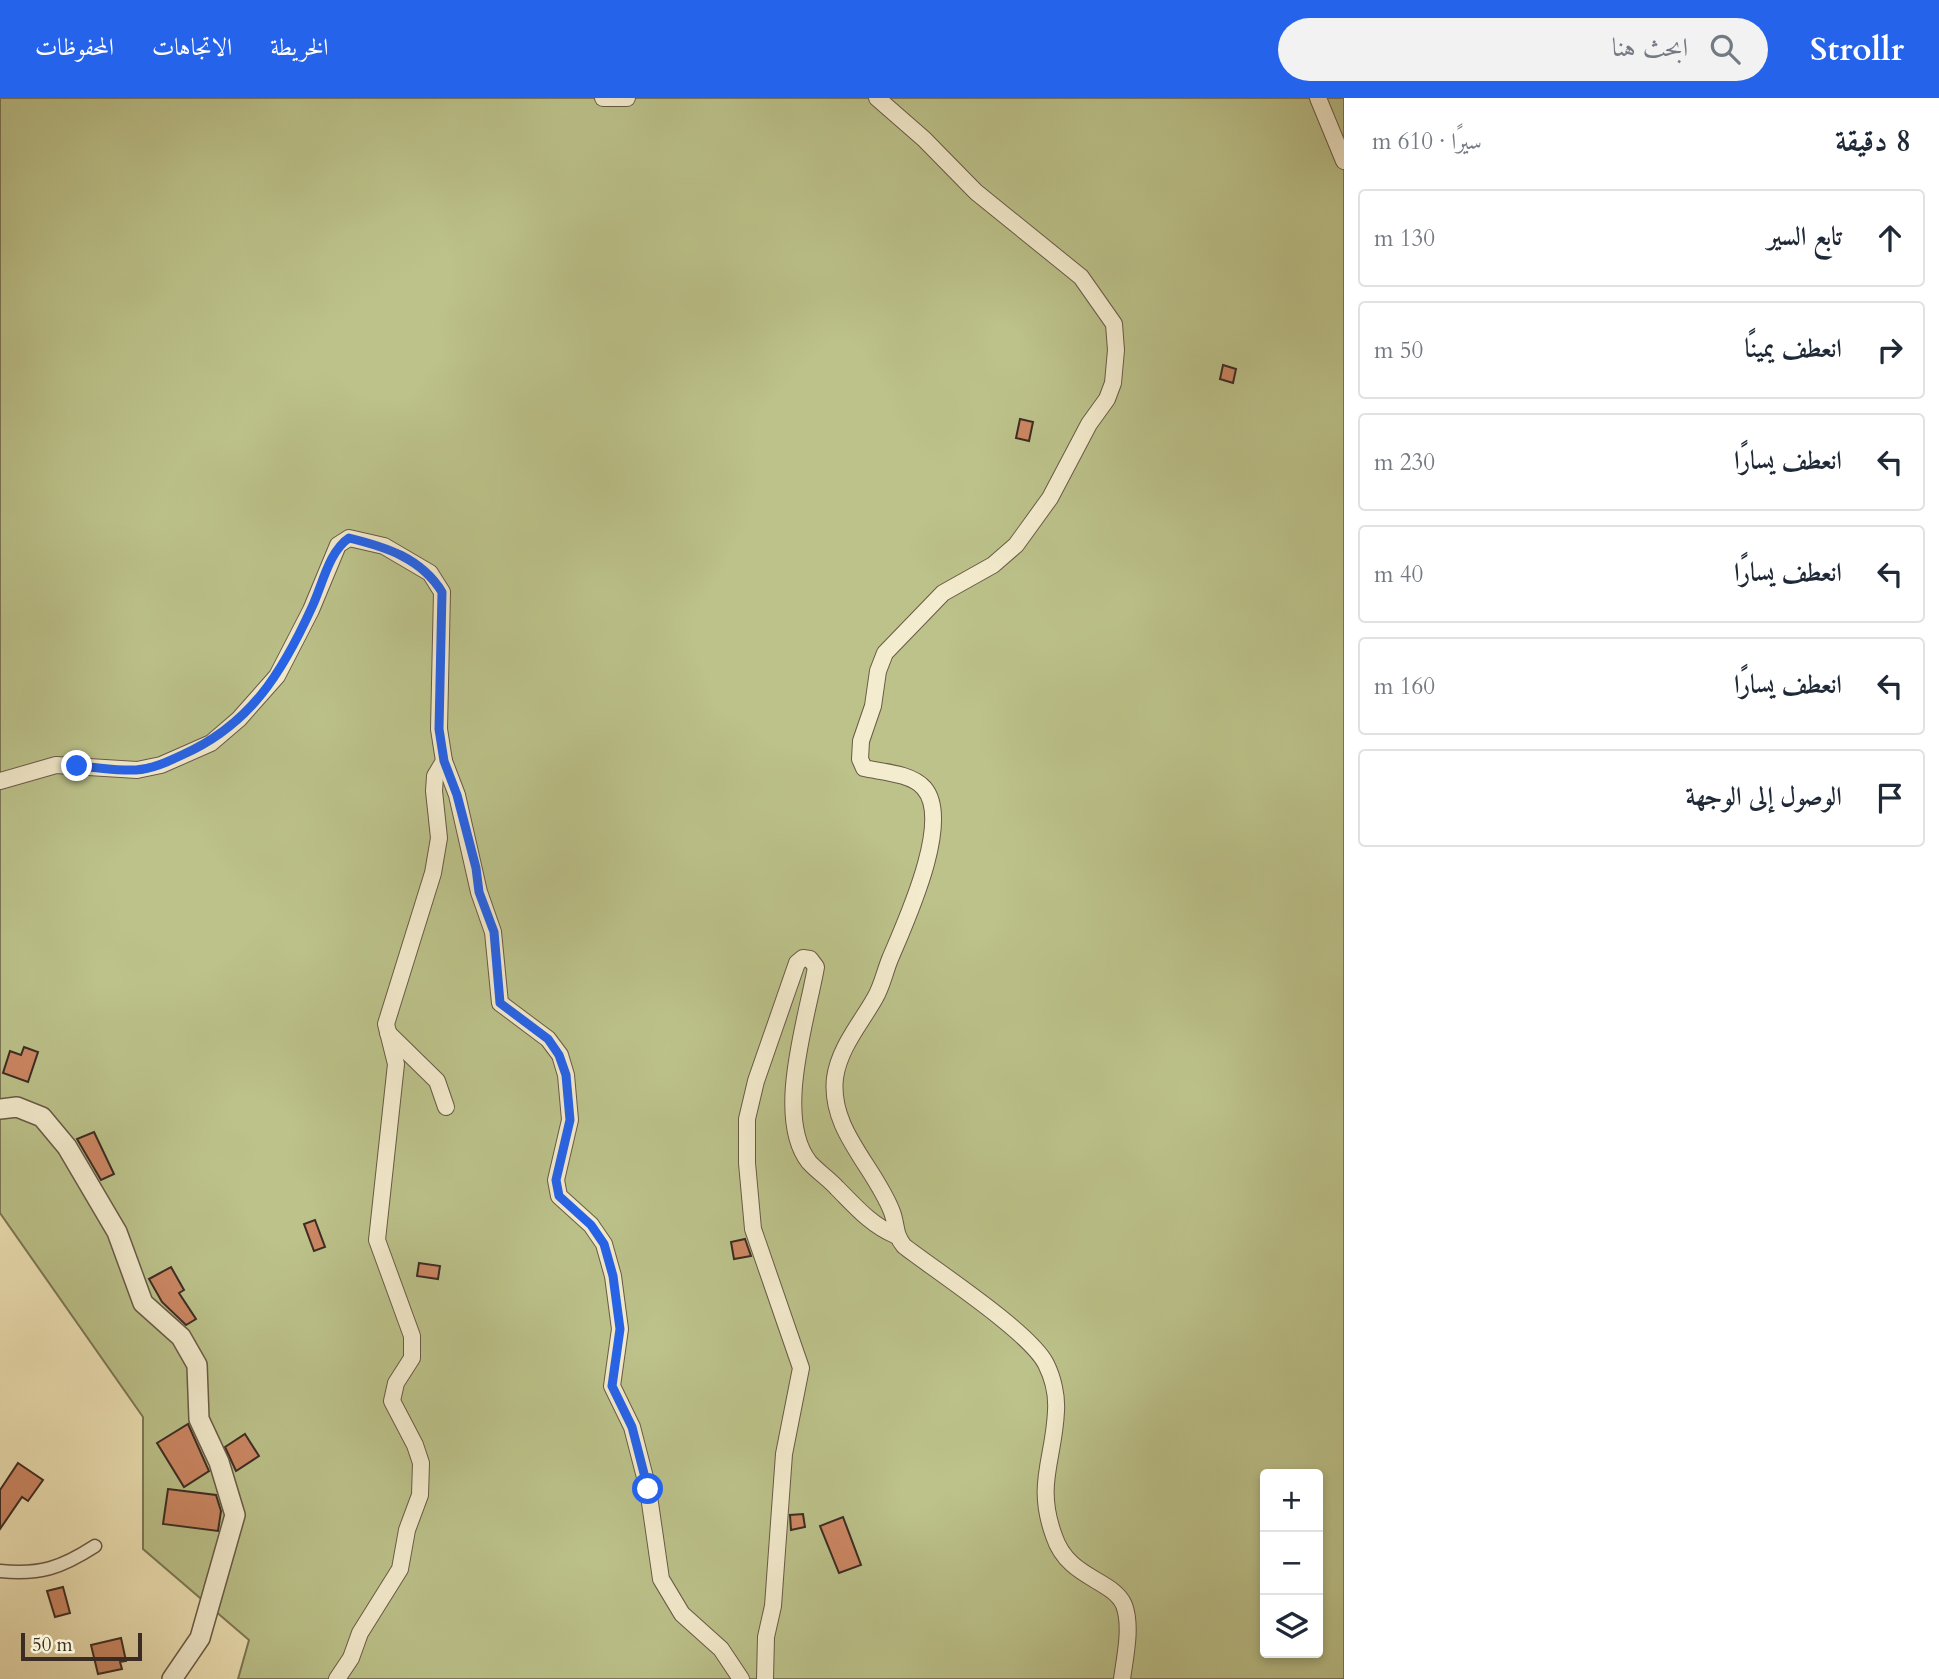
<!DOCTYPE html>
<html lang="ar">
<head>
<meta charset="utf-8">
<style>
  :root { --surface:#fff; --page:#f2f2f3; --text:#1f2937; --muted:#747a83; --line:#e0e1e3; --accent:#2563eb }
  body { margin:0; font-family:Cardo,Amiri,serif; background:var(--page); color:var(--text); direction:rtl }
  .controls { position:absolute; right:21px; bottom:21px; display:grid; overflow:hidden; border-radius:7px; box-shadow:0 4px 10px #0003 }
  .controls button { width:63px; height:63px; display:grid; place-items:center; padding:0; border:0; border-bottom:2px solid var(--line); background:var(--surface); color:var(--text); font:35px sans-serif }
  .scale { position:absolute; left:21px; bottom:18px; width:121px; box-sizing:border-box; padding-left:7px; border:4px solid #3b2c23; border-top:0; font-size:19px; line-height:24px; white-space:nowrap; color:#3b2c23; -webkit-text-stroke:5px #f4ecce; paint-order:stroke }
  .stop { position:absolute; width:21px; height:21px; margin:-16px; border:5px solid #2563eb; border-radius:50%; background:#fff }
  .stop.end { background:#2563eb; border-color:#fff; box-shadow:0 2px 7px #0008 }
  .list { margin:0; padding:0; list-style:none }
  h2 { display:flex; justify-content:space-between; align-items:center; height:91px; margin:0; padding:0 28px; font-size:30px }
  h2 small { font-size:23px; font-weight:400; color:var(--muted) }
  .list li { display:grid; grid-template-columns:46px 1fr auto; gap:21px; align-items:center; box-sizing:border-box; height:98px; margin:0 14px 14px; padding:0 14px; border:2px solid var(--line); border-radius:7px }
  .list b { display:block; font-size:26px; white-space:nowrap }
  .list em { font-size:23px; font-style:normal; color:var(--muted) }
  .icon { flex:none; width:38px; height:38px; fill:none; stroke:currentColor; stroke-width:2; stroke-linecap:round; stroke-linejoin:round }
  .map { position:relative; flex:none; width:1344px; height:1581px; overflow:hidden; direction:ltr }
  header { display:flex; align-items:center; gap:42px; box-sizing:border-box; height:98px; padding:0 35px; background:var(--accent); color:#fff }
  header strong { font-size:33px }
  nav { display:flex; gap:38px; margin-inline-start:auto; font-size:24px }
  .search { width:490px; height:63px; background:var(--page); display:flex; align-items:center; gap:18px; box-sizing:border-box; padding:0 24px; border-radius:38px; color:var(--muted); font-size:26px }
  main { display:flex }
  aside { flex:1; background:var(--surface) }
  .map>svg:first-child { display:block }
  .green { fill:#bcc28a; stroke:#7c7756; stroke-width:2; fill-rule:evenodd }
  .building { fill:#cc8763; stroke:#3b2c23; stroke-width:2 }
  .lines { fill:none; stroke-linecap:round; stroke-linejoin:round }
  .pedestrian-casing { stroke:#685a47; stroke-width:15 }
  .minor-casing { stroke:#685a47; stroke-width:18 }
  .tertiary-casing { stroke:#685a47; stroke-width:22 }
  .pedestrian { stroke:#f4ecce; stroke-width:12 }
  .minor { stroke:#f4ecce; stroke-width:16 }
  .tertiary { stroke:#f4ecce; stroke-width:19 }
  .route { stroke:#2563eb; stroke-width:9 }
</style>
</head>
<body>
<header>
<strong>Strollr</strong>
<div class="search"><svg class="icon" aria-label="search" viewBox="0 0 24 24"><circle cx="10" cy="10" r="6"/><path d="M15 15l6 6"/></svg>ابحث هنا</div>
<nav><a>الخريطة</a><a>الاتجاهات</a><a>المحفوظات</a></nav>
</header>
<main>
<aside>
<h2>8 دقيقة<small>سيرًا · 610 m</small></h2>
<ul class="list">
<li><svg class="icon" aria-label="ahead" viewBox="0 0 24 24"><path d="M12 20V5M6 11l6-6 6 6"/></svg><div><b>تابع السير</b></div><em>130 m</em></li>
<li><svg class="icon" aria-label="right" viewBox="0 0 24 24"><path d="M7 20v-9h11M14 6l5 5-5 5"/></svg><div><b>انعطف يمينًا</b></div><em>50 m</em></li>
<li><svg class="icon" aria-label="left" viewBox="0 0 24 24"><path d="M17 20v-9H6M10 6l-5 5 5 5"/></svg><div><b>انعطف يسارًا</b></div><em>230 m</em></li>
<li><svg class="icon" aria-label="left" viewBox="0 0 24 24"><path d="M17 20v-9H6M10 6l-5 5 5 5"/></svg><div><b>انعطف يسارًا</b></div><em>40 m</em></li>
<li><svg class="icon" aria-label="left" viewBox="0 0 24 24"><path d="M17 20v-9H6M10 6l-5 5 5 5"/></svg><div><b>انعطف يسارًا</b></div><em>160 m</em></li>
<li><svg class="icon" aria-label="arrive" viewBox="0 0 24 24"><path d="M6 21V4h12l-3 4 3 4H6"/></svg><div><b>الوصول إلى الوجهة</b></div></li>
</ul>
</aside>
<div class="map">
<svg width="1344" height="1581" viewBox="0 0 1344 1581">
  <rect width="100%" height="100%" fill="#eee2b4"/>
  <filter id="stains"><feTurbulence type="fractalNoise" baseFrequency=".00286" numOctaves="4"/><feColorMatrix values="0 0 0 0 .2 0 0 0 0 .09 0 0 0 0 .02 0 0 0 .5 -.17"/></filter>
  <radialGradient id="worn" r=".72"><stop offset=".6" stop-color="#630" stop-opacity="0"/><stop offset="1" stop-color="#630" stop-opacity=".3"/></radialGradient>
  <path class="green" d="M0,0H1344V1581H238L249,1542L143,1451V1319L0,1115ZM1265,1376H1318V1555H1265Z"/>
  <g class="building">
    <polygon points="1223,267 1236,271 1233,285 1220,281"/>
    <polygon points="1020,321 1033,324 1029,343 1016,340"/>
    <polygon points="24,949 38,954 28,984 3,975 10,953 21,957"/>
    <polygon points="94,1034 114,1076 101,1082 77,1041"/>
    <polygon points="315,1122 325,1149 314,1153 304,1126"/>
    <polygon points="745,1141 751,1158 734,1161 731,1144"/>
    <polygon points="419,1165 440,1168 438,1181 417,1178"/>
    <polygon points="171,1169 184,1192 179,1195 196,1221 186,1227 162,1204 149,1181"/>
    <polygon points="188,1326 209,1373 184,1389 157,1345"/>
    <polygon points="245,1336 259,1358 236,1373 225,1349"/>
    <polygon points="18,1365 43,1382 28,1403 22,1399 0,1431 0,1392"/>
    <polygon points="168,1391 216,1397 221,1413 218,1433 163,1426"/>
    <polygon points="803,1416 805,1429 791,1432 790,1417"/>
    <polygon points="843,1419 861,1467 839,1475 820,1428"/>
    <polygon points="63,1489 70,1515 55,1519 47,1493"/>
    <polygon points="121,1540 126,1563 120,1564 122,1571 98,1576 91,1547"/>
  </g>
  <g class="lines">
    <defs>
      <path id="pedestrian" d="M0,1473C40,1477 61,1470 95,1448"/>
      <g id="minor">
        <polyline points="603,0 627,0"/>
        <path d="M877,0L924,41L976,94L1081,179L1114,226L1116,252L1113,285L1107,301L1089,326L1050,400L1016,447L993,467L943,495L885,555L878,573L873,608L861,643L860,661L864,670C881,674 911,675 924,690C953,723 905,825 890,861C885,873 882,888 875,900C861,925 839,950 835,980C829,1032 875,1069 892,1114C897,1127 894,1136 904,1148C936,1173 1030,1234 1046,1266C1053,1280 1057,1298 1056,1313C1054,1362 1035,1386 1054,1438C1068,1481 1113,1481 1124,1507C1132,1528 1125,1559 1122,1581"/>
        <polyline points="1318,0 1344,63"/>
        <polyline points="444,663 457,697 479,794 493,834 500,905 548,941 560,957 566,977 570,1022 556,1082 559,1098 591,1127 604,1146 613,1178 620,1231 612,1288 632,1329 648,1391 661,1481 682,1516 721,1551 741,1581"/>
        <polyline points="0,683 56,667 137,672 161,667 211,645 239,621 277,578 311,512 338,447 349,440 384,448 430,475 442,494 439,631 444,663 435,678 434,693 439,740 433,775 386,926 396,966 377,1142 412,1238 412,1260 396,1285 392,1303 415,1347 421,1365 420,1397 407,1432 400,1471 360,1535 351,1560 337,1581"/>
        <polyline points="388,935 437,983 446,1009"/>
        <path d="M765,1581L766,1539L773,1508L784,1356L801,1270L753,1131L747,1065V1021L756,983L797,865L803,860L810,861L816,869C807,921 774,1019 809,1064C817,1073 829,1081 837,1090C855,1108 871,1127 895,1137"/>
      </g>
      <polyline id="tertiary" points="0,1011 17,1009 42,1019 67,1049 117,1134 143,1205 181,1239 197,1267 199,1321 219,1364 235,1417 200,1540 172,1581"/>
    </defs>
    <use href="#pedestrian" class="pedestrian-casing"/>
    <use href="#minor" class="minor-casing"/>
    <use href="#tertiary" class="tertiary-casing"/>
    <use href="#pedestrian" class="pedestrian"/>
    <use href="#minor" class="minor"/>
    <use href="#tertiary" class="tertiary"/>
  </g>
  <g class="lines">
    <path class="route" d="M77,668C96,669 117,673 136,672C152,671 167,664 182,657C250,627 282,575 312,509C322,488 329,453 349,440C386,449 421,460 442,494L439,631L444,663L457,697L476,770L479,794L494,834L500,905L548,941L559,957L566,977L570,1022L556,1082L559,1098L591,1127L604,1146L613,1178L620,1231L612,1288L632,1329L648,1391"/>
  </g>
  <rect width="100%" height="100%" filter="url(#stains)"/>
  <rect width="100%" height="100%" fill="url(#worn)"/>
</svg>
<div class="controls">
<button>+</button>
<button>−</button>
<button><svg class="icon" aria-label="layers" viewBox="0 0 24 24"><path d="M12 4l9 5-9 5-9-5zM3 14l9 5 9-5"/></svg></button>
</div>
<div class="scale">50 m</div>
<div class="stop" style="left:648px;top:1391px"></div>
<div class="stop end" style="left:77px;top:668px"></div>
</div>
</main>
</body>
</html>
